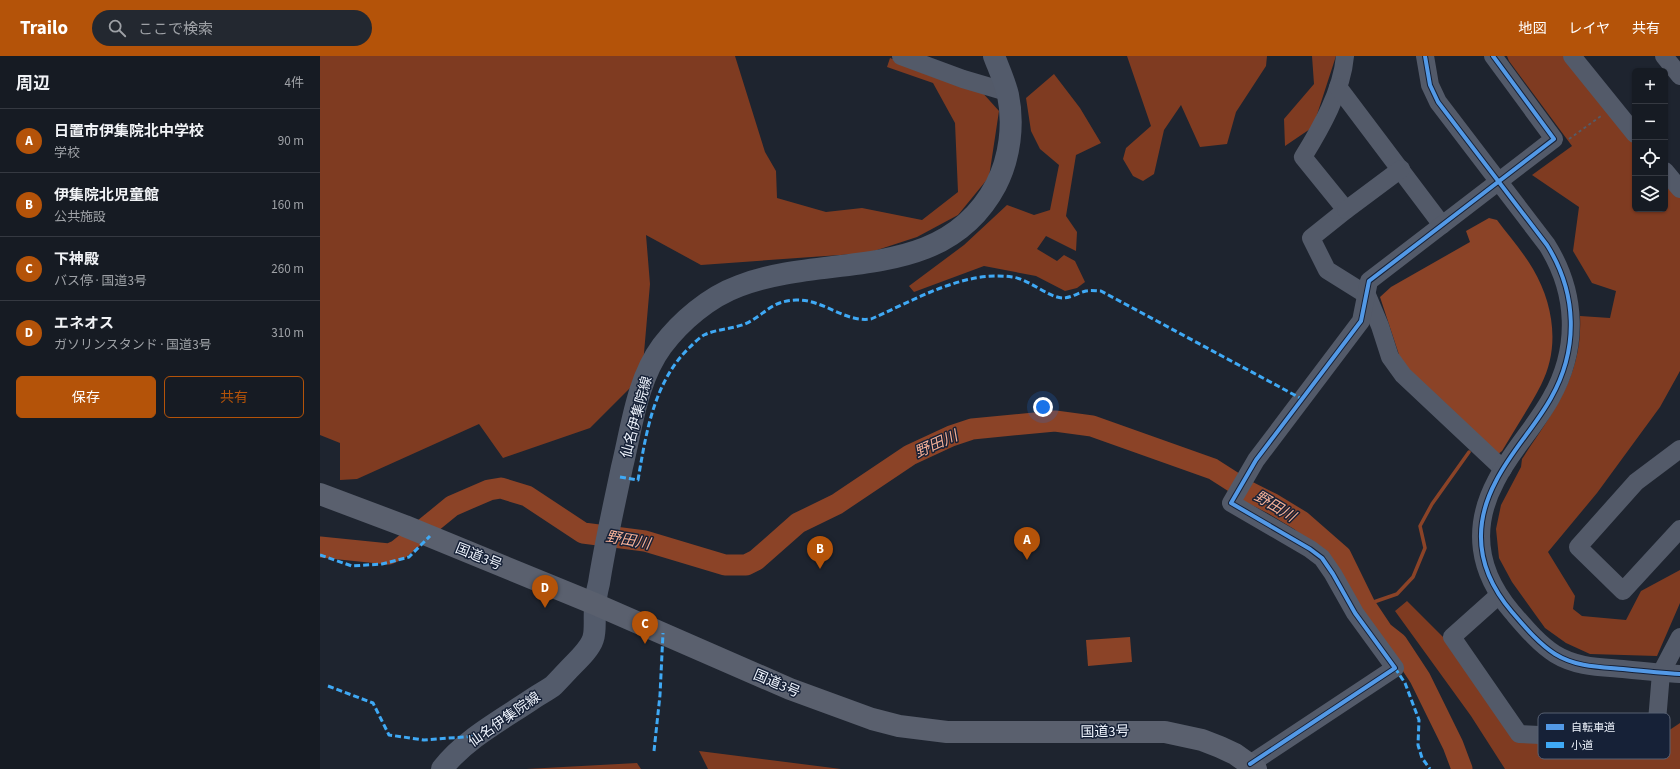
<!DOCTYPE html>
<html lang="ja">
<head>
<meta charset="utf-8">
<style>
  :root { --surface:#161b23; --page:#232830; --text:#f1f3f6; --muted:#9ea1a6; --line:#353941; --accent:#b45309 }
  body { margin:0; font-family:"Source Sans 3","Noto Sans JP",sans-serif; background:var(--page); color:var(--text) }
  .controls { position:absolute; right:12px; top:12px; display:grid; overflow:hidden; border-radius:6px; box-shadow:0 1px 3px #0004 }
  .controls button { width:36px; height:36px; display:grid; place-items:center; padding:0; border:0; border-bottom:1px solid var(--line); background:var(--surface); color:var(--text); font:20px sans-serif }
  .you { position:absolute; left:723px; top:351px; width:14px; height:14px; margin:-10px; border:3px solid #fff; border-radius:50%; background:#1a73e8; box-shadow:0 0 0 6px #1a73e833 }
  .badge { display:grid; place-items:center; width:26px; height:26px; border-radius:50%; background:var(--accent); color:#fff; font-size:13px; font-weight:700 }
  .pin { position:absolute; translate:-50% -33px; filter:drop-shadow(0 1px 2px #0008) }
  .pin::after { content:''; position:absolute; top:21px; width:14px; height:12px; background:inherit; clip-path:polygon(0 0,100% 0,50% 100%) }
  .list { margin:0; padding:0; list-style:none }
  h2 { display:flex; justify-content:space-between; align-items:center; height:52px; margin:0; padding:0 16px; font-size:17px }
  h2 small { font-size:13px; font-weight:400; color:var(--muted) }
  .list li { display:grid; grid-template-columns:26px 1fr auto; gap:12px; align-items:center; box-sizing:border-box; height:64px; padding:0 16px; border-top:1px solid var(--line) }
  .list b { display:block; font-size:15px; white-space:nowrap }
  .list p { margin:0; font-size:13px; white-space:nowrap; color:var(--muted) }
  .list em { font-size:13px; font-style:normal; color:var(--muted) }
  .actions { display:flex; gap:8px; padding:12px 16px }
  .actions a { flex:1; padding:9px 0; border:1px solid var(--accent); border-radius:6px; text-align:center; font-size:14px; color:var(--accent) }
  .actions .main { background:var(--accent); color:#fff }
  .icon { flex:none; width:22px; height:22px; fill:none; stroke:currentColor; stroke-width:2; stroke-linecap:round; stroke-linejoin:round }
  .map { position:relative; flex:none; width:1360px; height:713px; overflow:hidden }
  header { display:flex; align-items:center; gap:24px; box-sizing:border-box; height:56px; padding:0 20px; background:var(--accent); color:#fff }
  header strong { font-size:19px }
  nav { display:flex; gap:22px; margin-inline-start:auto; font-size:14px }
  .search { width:280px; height:36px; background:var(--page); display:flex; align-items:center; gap:10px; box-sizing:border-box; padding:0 14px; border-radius:22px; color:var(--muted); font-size:15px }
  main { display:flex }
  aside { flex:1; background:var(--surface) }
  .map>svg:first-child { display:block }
  .forest { fill:#7f3b21 }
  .water { fill:#8b4327 }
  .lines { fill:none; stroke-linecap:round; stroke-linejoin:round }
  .stream { stroke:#8b4327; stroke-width:3.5 }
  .river { stroke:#8b4327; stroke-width:21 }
  .path { stroke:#555b66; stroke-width:2; stroke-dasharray:3 3; stroke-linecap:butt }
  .minor { stroke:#535a69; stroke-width:18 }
  .major { stroke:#535b6b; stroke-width:22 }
  .highway { stroke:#5a606e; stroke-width:22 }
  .quiet { stroke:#3fa9f5; stroke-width:3; stroke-dasharray:6 3; stroke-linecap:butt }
  .cycleway-casing { stroke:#162137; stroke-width:6 }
  .cycleway { stroke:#5399e6; stroke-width:4 }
  .labels { text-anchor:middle; stroke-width:3; stroke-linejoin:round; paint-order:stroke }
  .street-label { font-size:14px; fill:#eff4fd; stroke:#162137 }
  .water-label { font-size:15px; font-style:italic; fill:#f5b097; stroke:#162137 }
  .key { fill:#162137; stroke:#576072; stroke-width:1 }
  .key-label { font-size:11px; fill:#eff4fd }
</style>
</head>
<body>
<header>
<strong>Trailo</strong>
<div class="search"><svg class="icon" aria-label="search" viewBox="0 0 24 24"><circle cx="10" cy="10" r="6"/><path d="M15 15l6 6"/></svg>ここで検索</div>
<nav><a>地図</a><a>レイヤ</a><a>共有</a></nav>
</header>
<main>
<aside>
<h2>周辺<small>4件</small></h2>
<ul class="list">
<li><span class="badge">A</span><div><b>日置市伊集院北中学校</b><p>学校</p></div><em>90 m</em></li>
<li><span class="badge">B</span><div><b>伊集院北児童館</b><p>公共施設</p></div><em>160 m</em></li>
<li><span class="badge">C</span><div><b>下神殿</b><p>バス停 · 国道3号</p></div><em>260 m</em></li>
<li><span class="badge">D</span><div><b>エネオス</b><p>ガソリンスタンド · 国道3号</p></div><em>310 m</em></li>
</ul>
<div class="actions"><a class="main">保存</a><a>共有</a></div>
</aside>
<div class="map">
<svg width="1360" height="713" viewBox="0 0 1360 713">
  <rect width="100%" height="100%" fill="#1e242f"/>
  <g class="forest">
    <polygon points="0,0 415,0 445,96 456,115 457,142 506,156 542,152 602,164 638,136 635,67 613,27 567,11 570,2 661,35 679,55 669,121 638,159 597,181 548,197 381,209 326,179 330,228 322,320 270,372 183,402 159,368 37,423 20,424 20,387 0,379"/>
    <polygon points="807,0 947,0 946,10 916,56 907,88 880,91 861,49 844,74 834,118 823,125 813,120 803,103 806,92 831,70"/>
    <polygon points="992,0 1016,0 993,71 965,90 964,63 994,28"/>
    <path d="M1187,0H1246L1315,86V153H1345V123L1360,142V315L1340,351L1277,437L1228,496L1255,540L1253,553L1262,560L1306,564L1321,535L1360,514V547L1337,600L1270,598L1246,587L1225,572L1192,526L1179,502L1176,473L1181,449L1201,411L1202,403C1233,356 1263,319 1260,260L1290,262L1296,235L1272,227L1253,195L1259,151L1212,119L1252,90L1189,5Z"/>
    <polygon points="734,18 760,52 781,87 756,99 746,160 757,176 756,195 726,180 717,193 737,205 744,199 755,205 765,226 757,232 745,235 716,220 664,210 594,236 589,230 644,189 687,149 714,159 730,154 739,109 720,93 711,75 706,42"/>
    <polygon points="1087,545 1124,582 1197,685 1338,695 1348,675 1360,667 1360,713 1185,713 1151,660 1075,555"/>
    <polygon points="379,695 521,713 388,713"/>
    <polygon points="317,707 321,713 206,713"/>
  </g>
  <g class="water">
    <path d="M1169,162L1177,164C1189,180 1203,196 1213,213C1234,249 1240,292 1221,329C1209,352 1195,373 1182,395L1177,399L1083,311L1060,241L1071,231L1150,186L1146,175Z"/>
    <polygon points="810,581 812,606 768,610 766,584"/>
  </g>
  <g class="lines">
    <polyline class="stream" points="1045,549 1077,538 1093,521 1105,492 1100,470 1112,448 1149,396"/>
    <polyline class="river" points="0,491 69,498 78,494 132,450 169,434 181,432 207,440 263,477 325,485 405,509 426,509 436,504 478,467 517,448 590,399 631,380 652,373 735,365 772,370 893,413 929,436 953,448 981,465 1021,500 1045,549 1063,576 1077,587 1100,622 1133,689 1142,713"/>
    <polyline class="path" points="1249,83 1281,60"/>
    <g class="minor">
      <polyline points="581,0 643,23 687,36"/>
      <path d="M1025,0C1022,35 1001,72 983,101L1026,154L991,182L1007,214L1047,239L1060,270L1070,301L1083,319L1183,413"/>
      <path d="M1105,0L1110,29L1118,46L1227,189C1257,237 1259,292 1231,342C1215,371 1191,395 1176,425C1151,472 1158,516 1192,556C1205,571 1219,588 1235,598C1256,611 1279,611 1303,613C1322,615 1341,617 1360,618"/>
      <polyline points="1252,0 1315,78"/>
      <polyline points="1344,0 1360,20"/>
      <polyline points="1018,31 1122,169"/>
      <polyline points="1345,115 1360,133"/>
      <polyline points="1026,154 1081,113"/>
      <polyline points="1360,393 1316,426 1258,491 1303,535 1360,473"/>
      <polyline points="1179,539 1132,581 1199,678 1261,681 1335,689 1341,617 1360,581"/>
      <polyline points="930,708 1075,612 1035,557 1013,518 1002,502 990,493 911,447 936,404 1041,265 1049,225 1234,83 1173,0"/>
    </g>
    <path class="major" d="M122,713C144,684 181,664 211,644C218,639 226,635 233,630C240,623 247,615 254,608C261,601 270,592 273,583C276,575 274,562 275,553C275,544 277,535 279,527C285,488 294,450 302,411C312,370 317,324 342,290C361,265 389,241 419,230C507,196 623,229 676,129C690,102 694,68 688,39C685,26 679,13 674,0"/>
    <polyline class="highway" points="0,438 85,470 275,548 470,633 552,663 579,670 627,676 845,676 882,684 900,691 915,698 936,713"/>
    <g class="quiet">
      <path d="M300,421L318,424C326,377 334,325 370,291C374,287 379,282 384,279C397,273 412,273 425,268C445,259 450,245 476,244C503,243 525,267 551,263C595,244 644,214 692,221C709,223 729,242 743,242C750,242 758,237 766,235C771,234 776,235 781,235L982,343"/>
      <polyline points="0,499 32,510 62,508 89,501 110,480"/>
      <polyline points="1075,612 1085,627 1099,664 1098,689 1102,702 1110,713"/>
      <polyline points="8,630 53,647 69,679 104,684 156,680"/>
      <polyline points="334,695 340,639 343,577"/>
    </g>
    <defs>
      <g id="cycleway">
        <path d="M1105,0L1110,29L1118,46L1227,189C1257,237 1259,292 1231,342C1215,371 1191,395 1176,425C1151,472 1158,516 1192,556C1205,571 1219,588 1235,598C1256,611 1279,611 1303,613C1322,615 1341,617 1360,618"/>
        <polyline points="930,708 1075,612 1035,557 1013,518 1002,502 990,493 911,447 936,404 1041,265 1049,225 1234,83 1173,0"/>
      </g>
    </defs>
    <use href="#cycleway" class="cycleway-casing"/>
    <use href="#cycleway" class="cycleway"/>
  </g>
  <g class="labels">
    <g class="street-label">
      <text transform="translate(316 361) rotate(-75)" y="5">仙名伊集院線</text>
      <text transform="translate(159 500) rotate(22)" y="5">国道3号</text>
      <text transform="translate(457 627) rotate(23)" y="5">国道3号</text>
      <text transform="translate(184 663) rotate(-35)" y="5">仙名伊集院線</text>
      <text transform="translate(785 675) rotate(-1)" y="5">国道3号</text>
    </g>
    <g class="water-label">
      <text transform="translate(616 388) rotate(-24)" y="5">野田川</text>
      <text transform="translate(955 450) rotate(31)" y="5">野田川</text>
      <text transform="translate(308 484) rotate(10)" y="5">野田川</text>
    </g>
  </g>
  <rect x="1218" y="657" width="132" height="46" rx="6" class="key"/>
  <rect x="1226" y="668" width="18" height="6" fill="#5399e6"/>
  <rect x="1226" y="686" width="18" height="6" fill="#3fa9f5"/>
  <g class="key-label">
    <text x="1251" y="675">自転車道</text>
    <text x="1251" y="693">小道</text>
  </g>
</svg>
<div class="controls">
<button>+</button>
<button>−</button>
<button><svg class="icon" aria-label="locate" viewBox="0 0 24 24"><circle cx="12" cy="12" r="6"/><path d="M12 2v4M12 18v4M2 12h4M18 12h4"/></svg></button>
<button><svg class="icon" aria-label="layers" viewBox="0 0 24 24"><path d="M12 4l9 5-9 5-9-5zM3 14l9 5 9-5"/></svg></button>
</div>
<div class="you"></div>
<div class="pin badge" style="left:707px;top:504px">A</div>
<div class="pin badge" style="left:500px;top:513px">B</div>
<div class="pin badge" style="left:325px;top:588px">C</div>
<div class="pin badge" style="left:225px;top:552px">D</div>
</div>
</main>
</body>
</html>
